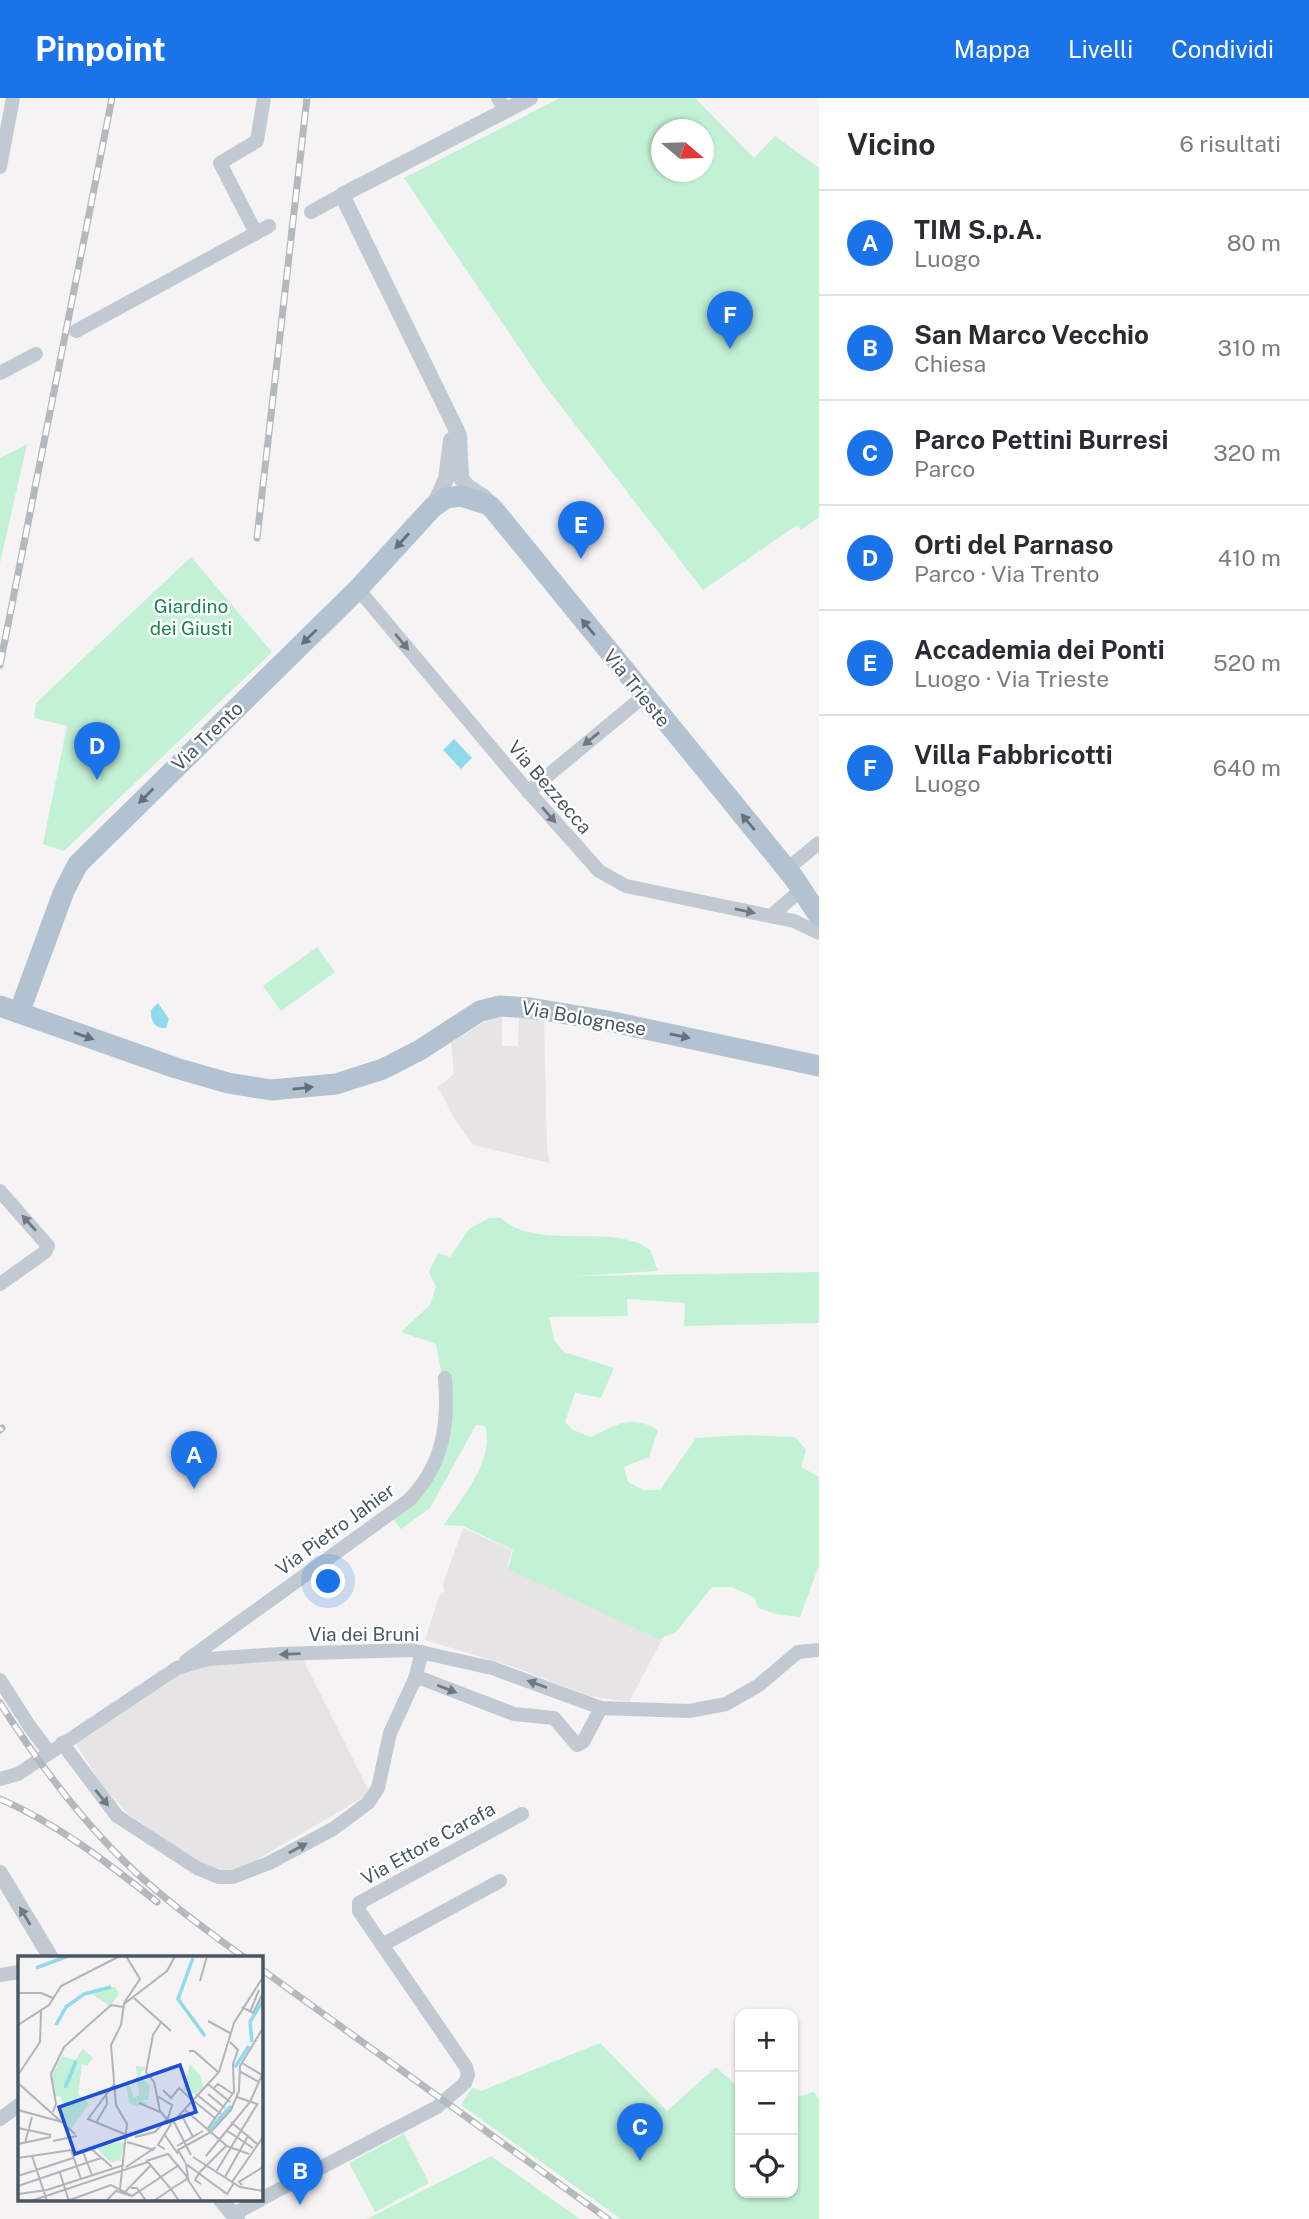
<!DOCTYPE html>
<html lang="it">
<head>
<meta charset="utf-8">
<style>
  :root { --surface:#fff; --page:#f2f2f3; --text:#2b2b33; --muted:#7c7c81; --line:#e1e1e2; --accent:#1a73e8 }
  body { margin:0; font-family:"Public Sans",sans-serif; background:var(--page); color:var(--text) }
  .controls { position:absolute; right:21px; bottom:21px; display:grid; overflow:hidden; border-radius:14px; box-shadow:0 2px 5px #0004 }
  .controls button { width:63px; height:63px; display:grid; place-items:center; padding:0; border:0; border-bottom:2px solid var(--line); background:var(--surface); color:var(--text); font:35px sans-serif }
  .compass { position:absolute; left:651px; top:21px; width:63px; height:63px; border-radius:50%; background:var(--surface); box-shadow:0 2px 5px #0004; rotate:109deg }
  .you { position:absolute; left:329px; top:1484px; width:24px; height:24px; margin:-18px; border:5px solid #fff; border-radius:50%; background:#1a73e8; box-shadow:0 0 0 10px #1a73e833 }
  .badge { display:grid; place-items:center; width:46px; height:46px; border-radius:50%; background:var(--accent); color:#fff; font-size:23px; font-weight:700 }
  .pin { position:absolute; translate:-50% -58px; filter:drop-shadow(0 2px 4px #0008) }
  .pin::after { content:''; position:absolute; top:37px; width:24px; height:21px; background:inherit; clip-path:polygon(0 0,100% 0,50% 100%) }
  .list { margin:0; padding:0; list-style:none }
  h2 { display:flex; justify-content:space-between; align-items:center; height:91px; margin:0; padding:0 28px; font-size:30px }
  h2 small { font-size:23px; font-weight:400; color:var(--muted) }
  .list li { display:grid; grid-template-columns:46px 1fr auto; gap:21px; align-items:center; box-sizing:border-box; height:105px; padding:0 28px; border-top:2px solid var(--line) }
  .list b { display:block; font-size:26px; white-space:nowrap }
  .list p { margin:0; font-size:23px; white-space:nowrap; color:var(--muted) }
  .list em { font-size:23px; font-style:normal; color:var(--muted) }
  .icon { flex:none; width:38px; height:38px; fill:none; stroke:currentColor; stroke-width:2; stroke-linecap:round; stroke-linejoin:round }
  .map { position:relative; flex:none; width:819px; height:2121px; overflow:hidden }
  header { display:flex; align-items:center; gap:42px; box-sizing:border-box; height:98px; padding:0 35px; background:var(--accent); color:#fff }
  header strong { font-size:33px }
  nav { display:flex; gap:38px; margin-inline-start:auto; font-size:24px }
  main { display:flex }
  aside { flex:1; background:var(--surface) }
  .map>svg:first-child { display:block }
  .education { fill:#e6e4e5 }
  .green { fill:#c3f1d5; fill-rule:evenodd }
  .water { fill:#90daee }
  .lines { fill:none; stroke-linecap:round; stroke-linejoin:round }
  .minor { stroke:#c1cad2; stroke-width:14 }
  .tertiary { stroke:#c1cad2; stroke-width:16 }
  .primary { stroke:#b3c2d1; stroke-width:21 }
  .rail-casing { stroke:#b5b8bd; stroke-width:7 }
  .rail { stroke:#fff; stroke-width:4.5; stroke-dasharray:13; stroke-linecap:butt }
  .oneway { fill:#64717d }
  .oneway2 { fill:#6e7983 }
  .labels { text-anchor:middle; stroke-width:5; stroke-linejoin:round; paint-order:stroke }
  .park-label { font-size:19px; fill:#17864f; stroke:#fff }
  .street-label { font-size:19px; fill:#4a5661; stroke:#fff }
  .inset-river { fill:none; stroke:#90daee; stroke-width:3.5 }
  .inset-road { fill:none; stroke:#b1b4b9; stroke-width:2 }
  .view { fill:#1d4ed8; fill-opacity:0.15; stroke:#1d4ed8; stroke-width:3.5 }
  .inset-edge { fill:none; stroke:#4a5661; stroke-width:3.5 }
</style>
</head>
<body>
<header>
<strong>Pinpoint</strong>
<nav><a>Mappa</a><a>Livelli</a><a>Condividi</a></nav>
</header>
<main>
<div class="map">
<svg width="819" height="2121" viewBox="0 0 819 2121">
  <rect width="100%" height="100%" fill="#f5f3f3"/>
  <g class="education">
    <polygon points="502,918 502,948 518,948 519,918 544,921 547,1051 550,1065 473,1047 455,1022 438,989 454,976 451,945 487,922"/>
    <polygon points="463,1430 512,1452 507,1469 666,1534 629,1604 589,1598 514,1569 425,1542 440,1495 444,1494 443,1486"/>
    <polygon points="303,1561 368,1691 364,1699 246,1768 227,1773 215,1771 198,1763 128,1716 103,1689 73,1641 176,1576 205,1566"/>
  </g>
  <g class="green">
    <path d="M560,0H695L754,60L775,38L819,70V419L801,432L797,427L703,492L543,285L404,80ZM662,32H704V74H662Z"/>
    <polygon points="27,346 0,465 0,360"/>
    <polygon points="191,459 272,554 64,753 43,746 67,628 34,620 36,605"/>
    <polygon points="317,849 335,874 281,913 263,888"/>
    <path d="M489,1120H501C533,1150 595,1130 635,1144C640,1145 645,1149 650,1152L658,1173L576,1178L819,1174V1225L684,1228L685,1205L627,1201L628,1218L549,1219L554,1242L564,1254L614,1270L601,1300L575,1295L565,1324L573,1332L591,1339C618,1326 630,1316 658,1332L649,1359L624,1369L628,1384L643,1392H660L696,1340L744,1337L795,1339L806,1352L801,1369L819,1379V1467L800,1519L776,1516L758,1510L754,1499L731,1489H712L676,1534L659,1541L508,1471L513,1452L463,1428L444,1427C462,1400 495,1361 485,1328L476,1327L430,1410L401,1431L392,1419L418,1402L451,1327L436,1246L401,1234L430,1207L436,1189L429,1174L438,1155L450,1159L469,1131Z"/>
    <polygon points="600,1945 667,2013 716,1969 740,1991 740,2095 793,2095 793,2000 814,1994 819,2001 819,2121 621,2121 461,2007 472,1990 481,1993"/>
    <polygon points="404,2036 429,2085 375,2114 349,2065"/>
    <polygon points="491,2058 580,2121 367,2121"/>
  </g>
  <g class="water">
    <polygon points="454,641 472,660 461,671 443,652"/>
    <path d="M158,905L169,921L166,930C155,931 150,923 151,912Z"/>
  </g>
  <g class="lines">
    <g class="minor">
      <polyline points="498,0 506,13"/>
      <polyline points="0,69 13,0"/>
      <polyline points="311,114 342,97"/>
      <polyline points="256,135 220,65 257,43 264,0"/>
      <polyline points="76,233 269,128"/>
      <polyline points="0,275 36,256"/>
      <polyline points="358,491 520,684 599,773 626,788 794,823 819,835"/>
      <polyline points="528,694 644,598"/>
      <polyline points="787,771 819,745"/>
      <polyline points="771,818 802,791"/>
      <polyline points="0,1093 48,1148 45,1154 0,1186"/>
      <path d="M186,1563L409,1402C443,1367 449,1327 445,1280"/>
      <polyline points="415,1581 422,1554"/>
      <polyline points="0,1582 30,1629 49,1654"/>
      <polyline points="62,1645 117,1718 197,1770 219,1779 233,1779 269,1765 333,1731 368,1705 378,1690 390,1635 415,1581 423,1581 514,1616 554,1620 577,1647 583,1644 601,1610"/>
      <polyline points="0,1681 18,1676 177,1570 208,1561 279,1556 411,1552 492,1570 601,1610 689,1613 726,1606 759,1587 798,1554 819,1552"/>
      <polyline points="382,1847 500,1783"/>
      <polyline points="0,1877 19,1874"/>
      <polyline points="0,2021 19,2007"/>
      <polyline points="261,2101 437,2009 465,1985 468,1977 466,1969 359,1813 359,1805 522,1716"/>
      <polyline points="234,2116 260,2102"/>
    </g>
    <g class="tertiary">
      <polyline points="485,400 467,388 461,380 459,337 342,97 530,0"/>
      <polyline points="434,407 446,381 451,342"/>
      <polyline points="0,1775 51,1860"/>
      <polyline points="221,2102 237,2121"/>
    </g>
    <g class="primary">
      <polyline points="0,908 176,970 228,985 271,992 336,986 383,971 420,952 480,913 500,908 530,910 608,923 819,968"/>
      <polyline points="19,915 64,793 78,766 358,491 433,409 446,400 461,398 489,407 494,412 794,780 819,818"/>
    </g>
    <defs>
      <g id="rail">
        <polyline points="257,440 307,0"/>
        <polyline points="0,567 112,0"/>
        <polyline points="0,1332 2,1330"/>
        <path d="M0,1605C33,1657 69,1706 112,1751C151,1792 199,1827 245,1860"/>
        <path d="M0,1701C58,1726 108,1765 157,1804"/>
        <polyline points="261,1871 608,2121"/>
      </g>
    </defs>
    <use href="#rail" class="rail-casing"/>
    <use href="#rail" class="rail"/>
  </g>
  <defs><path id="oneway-solid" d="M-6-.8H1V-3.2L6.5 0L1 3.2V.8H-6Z" transform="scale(1.75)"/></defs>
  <g class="oneway">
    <use href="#oneway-solid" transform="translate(402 443) rotate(132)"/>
    <use href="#oneway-solid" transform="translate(588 529) rotate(-129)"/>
    <use href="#oneway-solid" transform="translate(309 539) rotate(136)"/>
    <use href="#oneway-solid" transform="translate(146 698) rotate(135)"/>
    <use href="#oneway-solid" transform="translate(748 724) rotate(-130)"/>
    <use href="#oneway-solid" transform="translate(84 938) rotate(19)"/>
    <use href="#oneway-solid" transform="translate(680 938) rotate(12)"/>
    <use href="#oneway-solid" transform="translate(303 990) rotate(-6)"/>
  </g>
  <g class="oneway2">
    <use href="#oneway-solid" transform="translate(402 544) rotate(50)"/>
    <use href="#oneway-solid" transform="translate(591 641) rotate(141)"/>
    <use href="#oneway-solid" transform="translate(549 717) rotate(49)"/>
    <use href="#oneway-solid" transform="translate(745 813) rotate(11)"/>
    <use href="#oneway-solid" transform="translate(29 1125) rotate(-132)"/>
    <use href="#oneway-solid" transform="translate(290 1556) rotate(178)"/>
    <use href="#oneway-solid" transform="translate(537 1586) rotate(-160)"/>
    <use href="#oneway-solid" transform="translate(447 1591) rotate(21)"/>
    <use href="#oneway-solid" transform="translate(102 1700) rotate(51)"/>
    <use href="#oneway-solid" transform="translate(298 1750) rotate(-28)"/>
    <use href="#oneway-solid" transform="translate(25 1818) rotate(-121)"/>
  </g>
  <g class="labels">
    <g class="park-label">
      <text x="191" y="515">Giardino<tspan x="191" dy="22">dei Giusti</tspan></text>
    </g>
    <g class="street-label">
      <text transform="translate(637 590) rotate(51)" y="7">Via Trieste</text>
      <text transform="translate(207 638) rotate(-44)" y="7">Via Trento</text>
      <text transform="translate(550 689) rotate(49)" y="7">Via Bezzecca</text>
      <text transform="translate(584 920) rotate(10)" y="7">Via Bolognese</text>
      <text transform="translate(335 1431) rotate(-36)" y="7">Via Pietro Jahier</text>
      <text x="364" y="1543">Via dei Bruni</text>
      <text transform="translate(428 1745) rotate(-29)" y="7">Via Ettore Carafa</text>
    </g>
  </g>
  <g transform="translate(18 1858)">
    <rect width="245" height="245" fill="#f5f3f3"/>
    <path d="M85,31H97L101,38L92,50L70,35ZM65,93L75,102L69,110L64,108L60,138L71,148L53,173L41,161L45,148L43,141L36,140L33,122L44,100L57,104ZM172,108L183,120L185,132L177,138L165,134ZM118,110L128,111L122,119L132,130L130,144H123L131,147L119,150L111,147L108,127L110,124L116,142L121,139ZM108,186L102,204L93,207L76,189Z" fill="#c3f1d5"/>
    <path class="inset-river" d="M175,2L160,43L187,80M18,12L50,0M38,69L48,51L66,38L93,31M234,86L232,66L245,44M217,111L231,90M47,132L58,105M191,174L213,150"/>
    <path class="inset-road" d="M182,25L189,0M0,37H23L35,42M116,42L153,75M106,47L122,23L108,0M224,51L235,57L245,37M232,56L241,34M144,65L135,79L128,116L136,126L142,155L153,168M190,65L212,77M0,69L31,49L43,30L102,0M171,95H176L200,116M221,115L241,126M0,119L22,86L23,55M0,127L57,178M96,128L70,163L109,179M190,128L212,146M195,133L200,128L215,138M145,134L153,142L161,132L173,143M178,138L203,158M190,138L207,152M139,140L154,149L150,162M219,141L239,148M176,145L198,163M121,147L142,156M166,153L209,190L231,198M0,154L44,166M35,156L38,148L33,118L46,91L93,49L105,51M163,158L175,181M156,166L173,199M213,166L239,188M78,167L89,148L88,137M154,167L201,116L216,67L245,21M0,172L33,179M190,172L216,136L215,108L220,94L212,86M208,174L235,192M147,179L160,198M117,181L137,176L150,162M35,185L59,180M109,186L136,194M7,187L14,161M0,188L33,181M159,190L185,175M71,191L94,211M147,193L140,189L153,168M55,197L65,196L74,219M14,200L29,245M188,200L232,146L244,119L224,107M175,201L222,231L245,235M0,202L53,194L63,223M128,205L150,198L170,222L168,208L209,238L216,227M167,206L160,194L193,176L213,154L221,135L222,110L245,72M108,211L138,191M198,216L240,147M42,217L51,245M0,220L55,202M168,221L184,245M207,221L230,180M214,226L245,181M183,228L177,224L182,216L209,189M224,229L221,226L245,211M0,230L83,202M113,232H119L128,245M102,233L109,168L98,149L93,89L103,69L106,48L149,15L157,0M107,236L133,209M0,238L29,234L106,209M13,245L130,206L153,233L136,245M49,245L93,229L114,240L161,209M88,245L98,235L114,240M161,245L153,233L169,223"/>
    <path class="view" d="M162,109L178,156L57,198L41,151Z"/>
    <rect width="245" height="245" class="inset-edge"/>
  </g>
</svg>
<div class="controls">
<button>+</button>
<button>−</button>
<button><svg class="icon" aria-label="locate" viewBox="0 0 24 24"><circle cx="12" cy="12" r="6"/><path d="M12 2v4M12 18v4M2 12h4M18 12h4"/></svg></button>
</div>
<svg class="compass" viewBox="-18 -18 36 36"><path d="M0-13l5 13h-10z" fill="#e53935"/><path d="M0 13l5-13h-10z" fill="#7c7c81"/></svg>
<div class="you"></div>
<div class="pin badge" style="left:194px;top:1391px">A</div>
<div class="pin badge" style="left:300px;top:2107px">B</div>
<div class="pin badge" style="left:640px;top:2063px">C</div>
<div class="pin badge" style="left:97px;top:682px">D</div>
<div class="pin badge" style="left:581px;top:461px">E</div>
<div class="pin badge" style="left:730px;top:251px">F</div>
</div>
<aside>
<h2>Vicino<small>6 risultati</small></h2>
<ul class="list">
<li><span class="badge">A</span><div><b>TIM S.p.A.</b><p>Luogo</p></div><em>80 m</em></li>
<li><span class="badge">B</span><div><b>San Marco Vecchio</b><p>Chiesa</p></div><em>310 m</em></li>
<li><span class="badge">C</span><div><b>Parco Pettini Burresi</b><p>Parco</p></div><em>320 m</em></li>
<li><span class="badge">D</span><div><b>Orti del Parnaso</b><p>Parco · Via Trento</p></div><em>410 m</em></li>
<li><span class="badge">E</span><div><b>Accademia dei Ponti</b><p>Luogo · Via Trieste</p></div><em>520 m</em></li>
<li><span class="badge">F</span><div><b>Villa Fabbricotti</b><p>Luogo</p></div><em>640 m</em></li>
</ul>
</aside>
</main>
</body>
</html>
